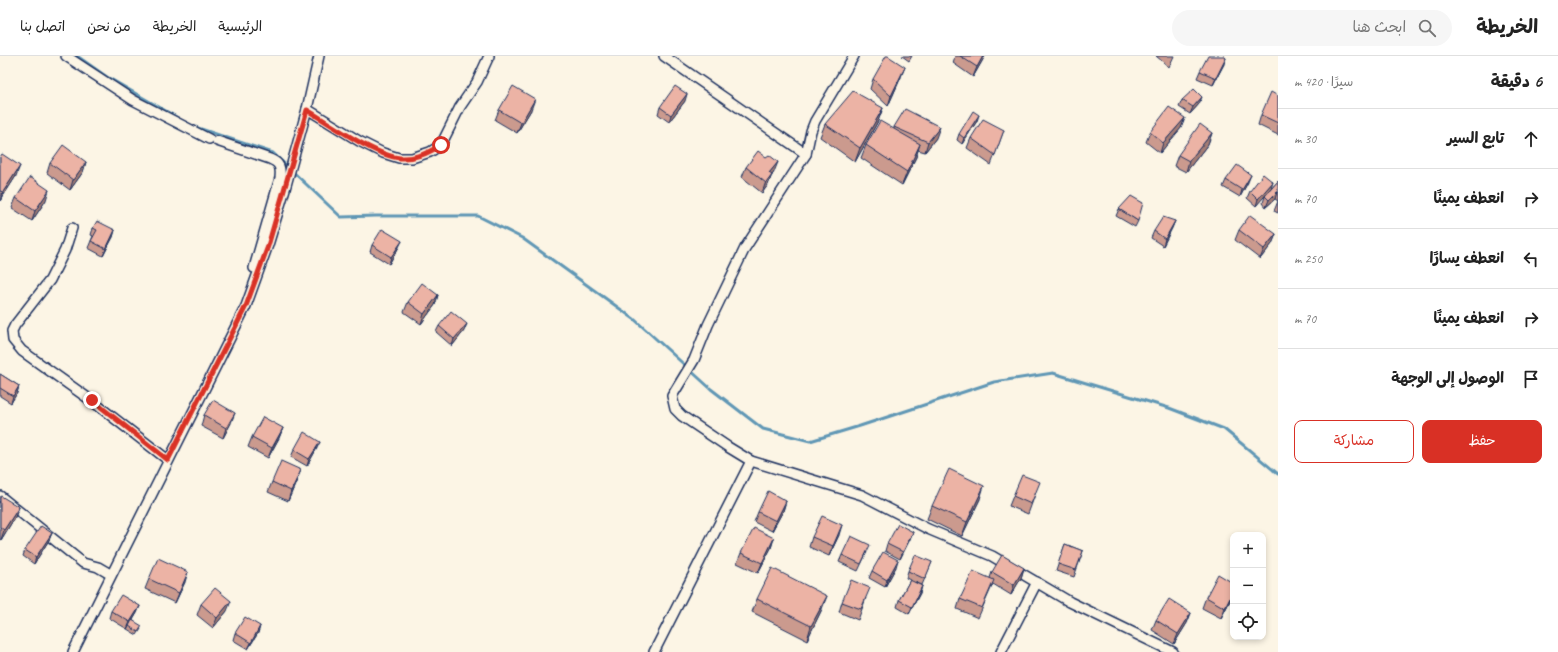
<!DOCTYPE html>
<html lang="ar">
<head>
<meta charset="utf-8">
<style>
  :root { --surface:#fff; --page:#f6f6f6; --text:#222; --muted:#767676; --line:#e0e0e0; --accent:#d93025 }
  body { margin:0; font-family:Caveat,"Playpen Sans Arabic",sans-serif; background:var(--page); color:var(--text); direction:rtl }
  .controls { position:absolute; right:12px; bottom:12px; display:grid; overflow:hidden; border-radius:8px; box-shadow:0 2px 6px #0003 }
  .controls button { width:36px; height:36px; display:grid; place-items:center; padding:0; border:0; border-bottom:1px solid var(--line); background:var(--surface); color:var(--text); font:20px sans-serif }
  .stop { position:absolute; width:12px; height:12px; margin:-9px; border:3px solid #d93025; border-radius:50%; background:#fff }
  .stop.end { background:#d93025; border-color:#fff; box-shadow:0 1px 4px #0008 }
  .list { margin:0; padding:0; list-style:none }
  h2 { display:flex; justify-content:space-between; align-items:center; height:52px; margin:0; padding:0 16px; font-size:17px }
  h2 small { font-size:13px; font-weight:400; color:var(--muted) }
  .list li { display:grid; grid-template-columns:26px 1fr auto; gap:12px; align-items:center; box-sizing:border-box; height:60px; padding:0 16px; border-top:1px solid var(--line) }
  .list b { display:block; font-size:15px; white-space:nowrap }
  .list em { font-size:13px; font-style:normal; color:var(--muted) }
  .actions { display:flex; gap:8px; padding:12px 16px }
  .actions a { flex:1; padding:9px 0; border:1px solid var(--accent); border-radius:8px; text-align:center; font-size:14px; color:var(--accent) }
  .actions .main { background:var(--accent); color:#fff }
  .icon { flex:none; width:22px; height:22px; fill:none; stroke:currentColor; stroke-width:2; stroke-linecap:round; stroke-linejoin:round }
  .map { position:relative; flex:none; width:1278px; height:596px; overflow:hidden; direction:ltr }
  header { display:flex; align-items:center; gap:24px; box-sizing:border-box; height:56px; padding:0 20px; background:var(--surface); border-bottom:1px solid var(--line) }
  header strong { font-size:19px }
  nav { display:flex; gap:22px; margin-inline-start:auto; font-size:14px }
  .search { width:280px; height:36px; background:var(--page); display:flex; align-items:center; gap:10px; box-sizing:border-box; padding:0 14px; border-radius:22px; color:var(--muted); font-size:15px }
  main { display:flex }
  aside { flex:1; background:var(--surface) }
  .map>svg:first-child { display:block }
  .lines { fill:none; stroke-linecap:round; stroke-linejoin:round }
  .stream { stroke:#6197b5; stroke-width:3 }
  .minor-casing { stroke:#1b2f5e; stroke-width:12 }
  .minor { stroke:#fcf5e5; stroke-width:9 }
  .wall { fill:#cb9a8e; stroke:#1b2f5e }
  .shaded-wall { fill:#a57d74; stroke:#1b2f5e }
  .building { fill:#ecb3a5; stroke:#1b2f5e }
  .route { stroke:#d93025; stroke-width:5 }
</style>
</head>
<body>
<header>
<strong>الخريطة</strong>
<div class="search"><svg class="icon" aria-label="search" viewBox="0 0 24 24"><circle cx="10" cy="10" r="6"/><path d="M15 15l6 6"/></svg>ابحث هنا</div>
<nav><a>الرئيسية</a><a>الخريطة</a><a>من نحن</a><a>اتصل بنا</a></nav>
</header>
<main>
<aside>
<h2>6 دقيقة<small>سيرًا · 420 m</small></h2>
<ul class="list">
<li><svg class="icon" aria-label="ahead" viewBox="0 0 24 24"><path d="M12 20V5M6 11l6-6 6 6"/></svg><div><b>تابع السير</b></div><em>30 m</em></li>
<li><svg class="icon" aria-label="right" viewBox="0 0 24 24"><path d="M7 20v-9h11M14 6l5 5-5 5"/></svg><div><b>انعطف يمينًا</b></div><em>70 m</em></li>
<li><svg class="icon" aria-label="left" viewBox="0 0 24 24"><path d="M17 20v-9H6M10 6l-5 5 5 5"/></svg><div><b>انعطف يسارًا</b></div><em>250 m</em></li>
<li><svg class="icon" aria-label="right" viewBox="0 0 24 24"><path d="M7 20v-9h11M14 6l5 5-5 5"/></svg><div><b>انعطف يمينًا</b></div><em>70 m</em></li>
<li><svg class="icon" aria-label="arrive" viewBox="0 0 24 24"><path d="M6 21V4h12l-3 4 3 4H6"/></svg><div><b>الوصول إلى الوجهة</b></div></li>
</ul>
<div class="actions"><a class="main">حفظ</a><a>مشاركة</a></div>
</aside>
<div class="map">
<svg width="1278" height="596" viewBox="0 0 1278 596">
  <rect width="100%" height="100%" fill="#fcf5e5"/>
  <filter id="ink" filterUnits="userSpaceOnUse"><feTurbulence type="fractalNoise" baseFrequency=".025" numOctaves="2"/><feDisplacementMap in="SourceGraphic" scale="8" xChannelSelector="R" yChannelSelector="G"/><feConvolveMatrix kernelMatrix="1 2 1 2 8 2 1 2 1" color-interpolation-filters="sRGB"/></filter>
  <g filter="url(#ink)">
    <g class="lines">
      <g class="stream">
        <polyline points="77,0 107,21 178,62"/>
        <polyline points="195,71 273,97 341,161 376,160 478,160 522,182 634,263 711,333 763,373 810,385 860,370 994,326 1053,317 1169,352 1224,373 1278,418"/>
      </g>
      <defs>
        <g id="minor">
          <polyline points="66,0 133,44 209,83"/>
          <polyline points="664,0 806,98"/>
          <polyline points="854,0 815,65 811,75 806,98 745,192 708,269 694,304 672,340 675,353 682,360 728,391 751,405 862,439 928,473 992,500 1070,546 1173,596"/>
          <polyline points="307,53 359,85 383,97 399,102 412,102 430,96 441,89 460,51 477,26 489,0"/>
          <path d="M217,85L270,103C280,107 281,112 280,122L254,212"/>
          <polyline points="72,172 65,194 50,224 15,269 12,275 13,284 22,295 92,345 168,404"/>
          <polyline points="0,440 83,507 98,511 110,518"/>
          <polyline points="73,596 246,250 268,189 285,133 307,53 319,0"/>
          <polyline points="654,596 751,405"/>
          <polyline points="1001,596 1037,526"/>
        </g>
      </defs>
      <use href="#minor" class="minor-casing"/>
      <use href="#minor" class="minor"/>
    </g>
    <g class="wall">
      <polygon points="902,0 912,0 909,5"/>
      <polygon points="955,0 985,0 973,21 953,7"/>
      <polygon points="1156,0 1174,0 1169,11"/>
      <polygon points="1224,8 1213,29 1197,22 1200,15"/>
      <polygon points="901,21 888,50 870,33 873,23"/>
      <polygon points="1278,40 1278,79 1258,69 1261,59"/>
      <polygon points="1182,44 1199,48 1190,58 1179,51"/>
      <polygon points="685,45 669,66 658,58 660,51"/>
      <polygon points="883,52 878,65 855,106 820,81 825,68"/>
      <polygon points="499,54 531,54 517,77 495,64"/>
      <polygon points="1185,62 1181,72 1160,97 1146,86 1150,76"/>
      <polygon points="977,65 962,88 957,84 959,78"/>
      <polygon points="894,71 936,82 925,96 918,94 916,101 902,129 861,102 866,89 894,73"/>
      <polygon points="1004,74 991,109 967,92 971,82"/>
      <polygon points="1212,77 1208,88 1186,116 1174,110 1178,99"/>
      <polygon points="0,101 16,120 0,145"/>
      <polygon points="86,106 83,116 70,134 47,117 50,107"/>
      <polygon points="746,111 774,116 771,121 768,129 762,137 742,121"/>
      <polygon points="1226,124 1248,126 1240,141 1223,131"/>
      <polygon points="1278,125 1278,157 1274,155 1278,145 1275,143 1266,151 1263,147 1265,140"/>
      <polygon points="1273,126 1256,150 1247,142 1250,135"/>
      <polygon points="16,142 46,144 32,165 12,152"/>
      <polygon points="1119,153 1138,165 1135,171 1116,160"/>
      <polygon points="1175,165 1172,172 1163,190 1151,182 1154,175"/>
      <polygon points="93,172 115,174 113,181 103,200 88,192 93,180 91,179"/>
      <polygon points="1239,174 1276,178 1272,188 1260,203 1235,184"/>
      <polygon points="372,189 399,191 389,208 370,196"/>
      <polygon points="438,239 435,249 421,268 404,256 408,246"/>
      <polygon points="439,270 464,275 452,290 436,276"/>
      <polygon points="0,318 19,330 17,337 11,347 0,340"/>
      <polygon points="204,359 231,367 223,382 201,370"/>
      <polygon points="283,372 279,382 268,402 248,391 252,381"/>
      <polygon points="317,392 307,410 291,401 294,394"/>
      <polygon points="297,424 288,445 268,436 272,426"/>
      <polygon points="1036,436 1028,458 1009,450 1013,440"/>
      <polygon points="0,442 19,451 15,461 1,484 0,484"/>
      <polygon points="980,443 962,480 927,463 932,450"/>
      <polygon points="786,445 783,455 772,475 754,466 758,456"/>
      <polygon points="52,477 49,484 34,508 23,500 25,494"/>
      <polygon points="839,479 829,500 809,491 812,481"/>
      <polygon points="774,482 771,492 758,517 737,507 741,497"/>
      <polygon points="910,483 900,503 885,495 887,488"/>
      <polygon points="1065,488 1083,495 1074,521 1056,515"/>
      <polygon points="867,496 858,515 839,506 842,499"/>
      <polygon points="932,506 922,529 915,526 922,530 920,537 909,558 897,551 899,544 910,524 906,522 908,515"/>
      <polygon points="896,511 885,531 869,522 872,515"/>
      <polygon points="1024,512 1021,522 1011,539 993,528 978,562 957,553 960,543 990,522 992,516"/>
      <polygon points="149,523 185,526 175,547 145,533"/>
      <polygon points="1233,527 1233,539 1221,562 1202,552 1206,541"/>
      <polygon points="866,542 858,564 839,556 842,546"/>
      <polygon points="757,543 822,553 807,584 752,556"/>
      <polygon points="201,548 227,555 213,572 197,559"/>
      <polygon points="140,550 137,557 133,564 141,573 137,579 109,562 111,555"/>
      <polygon points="1191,557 1187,567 1174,588 1152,574 1156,564"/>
      <polygon points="260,570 258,577 248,593 233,584 235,577"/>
    </g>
    <g class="shaded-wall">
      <polygon points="983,0 985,0 973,21 977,11"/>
      <polygon points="1226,2 1224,8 1213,29 1216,22"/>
      <polygon points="905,11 901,21 888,50 891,40"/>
      <polygon points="687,38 685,45 669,66 671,59"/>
      <polygon points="1202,41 1199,48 1190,58 1193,51"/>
      <polygon points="535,43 531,54 517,77 521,67"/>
      <polygon points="883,52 878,65 855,106 860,92"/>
      <polygon points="979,59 977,65 962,88 964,82"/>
      <polygon points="1185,62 1181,72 1160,97 1163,87"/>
      <polygon points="940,71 936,82 925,96 928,86"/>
      <polygon points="1212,77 1208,88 1186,116 1189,105"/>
      <polygon points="920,88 916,101 902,129 907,116"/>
      <polygon points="86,106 83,116 70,134 73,124"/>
      <polygon points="778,106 774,116 771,121 768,129 762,137 769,117"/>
      <polygon points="20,110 16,120 0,145 3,136"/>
      <polygon points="1251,119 1248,126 1240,141 1242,134"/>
      <polygon points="1273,126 1271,133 1256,150 1258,143"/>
      <polygon points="49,134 46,144 32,165 35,155"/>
      <polygon points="1277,136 1275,143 1266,151 1269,144"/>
      <polygon points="1175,165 1172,172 1163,190 1165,183"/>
      <polygon points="115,174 113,181 103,200 106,193"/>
      <polygon points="1276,178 1272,188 1260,203 1264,193"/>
      <polygon points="402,185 399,191 389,208 391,201"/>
      <polygon points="438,239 435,249 421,268 424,258"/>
      <polygon points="467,268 464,275 452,290 454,283"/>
      <polygon points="19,330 17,337 11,347 13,340"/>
      <polygon points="235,357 231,367 223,382 226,372"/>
      <polygon points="283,372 279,382 268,402 272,392"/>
      <polygon points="320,386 317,392 307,410 309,403"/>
      <polygon points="301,414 297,424 288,445 291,435"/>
      <polygon points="984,430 980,443 962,480 967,466"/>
      <polygon points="786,445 783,455 772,475 776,465"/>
      <polygon points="19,451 15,461 1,484 4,474"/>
      <polygon points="842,469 839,479 829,500 833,490"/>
      <polygon points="913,476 910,483 900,503 903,496"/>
      <polygon points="52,477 49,484 34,508 36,501"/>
      <polygon points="774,482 771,492 758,517 762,507"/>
      <polygon points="898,504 896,511 885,531 887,524"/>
      <polygon points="1024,512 1021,522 1011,539 1014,529"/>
      <polygon points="188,516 185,526 175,547 179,537"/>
      <polygon points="922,530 920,537 909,558 912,551"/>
      <polygon points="1233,536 1233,539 1221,562 1225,552"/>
      <polygon points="827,540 822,553 807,584 811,570"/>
      <polygon points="231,545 227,555 213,572 217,562"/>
      <polygon points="140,550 137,557 129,570 127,573 130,566"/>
      <polygon points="1191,557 1187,567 1174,588 1178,578"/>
      <polygon points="260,570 258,577 248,593 251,587"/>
    </g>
    <g class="building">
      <polygon points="886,0 888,0 905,11 891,40 873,23"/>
      <polygon points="960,0 983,0 977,11"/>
      <polygon points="1208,0 1224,0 1226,2 1216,22 1200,15"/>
      <polygon points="513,30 535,43 521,67 499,54"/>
      <polygon points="675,30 687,38 671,59 660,51"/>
      <polygon points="1194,33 1202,41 1193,51 1182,44"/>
      <polygon points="853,35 883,52 860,92 825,68"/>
      <polygon points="1271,36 1278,40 1278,67 1261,59"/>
      <polygon points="1169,51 1185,62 1163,87 1150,76"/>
      <polygon points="905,53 940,71 928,86 894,71"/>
      <polygon points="973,55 979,59 964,82 959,78"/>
      <polygon points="983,63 1004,74 995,99 971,82"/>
      <polygon points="880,65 920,88 907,116 866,89"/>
      <polygon points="1200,68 1212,77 1189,105 1178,99"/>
      <polygon points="63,89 86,106 73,124 50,107"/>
      <polygon points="758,95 766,101 769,99 778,106 769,117 772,119 766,127 746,111"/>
      <polygon points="2,98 20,110 3,136 0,135 0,101"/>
      <polygon points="1237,109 1251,119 1242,134 1226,124"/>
      <polygon points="1263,118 1273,126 1258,143 1250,135"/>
      <polygon points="30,121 49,134 35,155 16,142"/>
      <polygon points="1278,125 1278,137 1277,136 1269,144 1265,140"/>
      <polygon points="1131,140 1143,147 1138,165 1119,153"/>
      <polygon points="1250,159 1276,178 1264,193 1239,174"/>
      <polygon points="1163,161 1175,165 1165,183 1154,175"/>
      <polygon points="97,165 115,174 106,193 91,185 97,174 93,172"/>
      <polygon points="382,173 402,185 391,201 372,189"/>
      <polygon points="422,227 438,239 424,258 408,246"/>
      <polygon points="451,255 467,268 454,283 439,270"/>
      <polygon points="0,318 19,330 13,340 0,332"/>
      <polygon points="213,344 235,357 226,372 204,359"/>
      <polygon points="263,361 283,372 272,392 252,381"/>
      <polygon points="304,376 320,386 309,403 294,394"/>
      <polygon points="281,405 301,414 291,435 272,426"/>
      <polygon points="949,413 984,430 967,466 932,450"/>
      <polygon points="1022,419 1040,426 1031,448 1013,440"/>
      <polygon points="768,435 786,445 776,465 758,456"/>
      <polygon points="1,440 19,451 4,474 0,471 0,442"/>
      <polygon points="822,460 842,469 833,490 812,481"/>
      <polygon points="898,468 913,476 903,496 887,488"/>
      <polygon points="41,470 52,477 36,501 25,494"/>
      <polygon points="754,472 774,482 762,507 741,497"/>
      <polygon points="851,480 870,489 861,508 842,499"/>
      <polygon points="1065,488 1083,495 1076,514 1058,508"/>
      <polygon points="883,496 898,504 887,524 872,515"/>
      <polygon points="915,499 932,506 925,523 908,515"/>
      <polygon points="1002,499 1024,512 1014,529 992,516"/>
      <polygon points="158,502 188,516 179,537 149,523"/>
      <polygon points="772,512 827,540 811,570 757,543"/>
      <polygon points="973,515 994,524 982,552 960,543"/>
      <polygon points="1218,518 1233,527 1233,536 1225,552 1206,541"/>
      <polygon points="851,524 870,532 861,553 842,546"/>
      <polygon points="910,524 922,530 912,551 899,544"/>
      <polygon points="215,532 231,545 217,562 201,548"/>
      <polygon points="121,539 140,550 130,566 111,555"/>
      <polygon points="1169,543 1191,557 1178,578 1156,564"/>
      <polygon points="245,561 260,570 251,587 235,577"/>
      <polygon points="132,564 142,570 138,576 129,570"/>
    </g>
  </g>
  <g class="lines" filter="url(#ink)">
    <path class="route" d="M92,344L168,404L246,250L268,190L307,54C329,67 375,100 400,102C416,103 428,97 441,89"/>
  </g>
</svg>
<div class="controls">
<button>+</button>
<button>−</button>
<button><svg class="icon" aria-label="locate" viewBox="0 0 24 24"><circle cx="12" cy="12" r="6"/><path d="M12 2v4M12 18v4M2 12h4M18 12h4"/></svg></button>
</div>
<div class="stop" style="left:441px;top:89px"></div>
<div class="stop end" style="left:92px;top:344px"></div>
</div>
</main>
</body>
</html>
